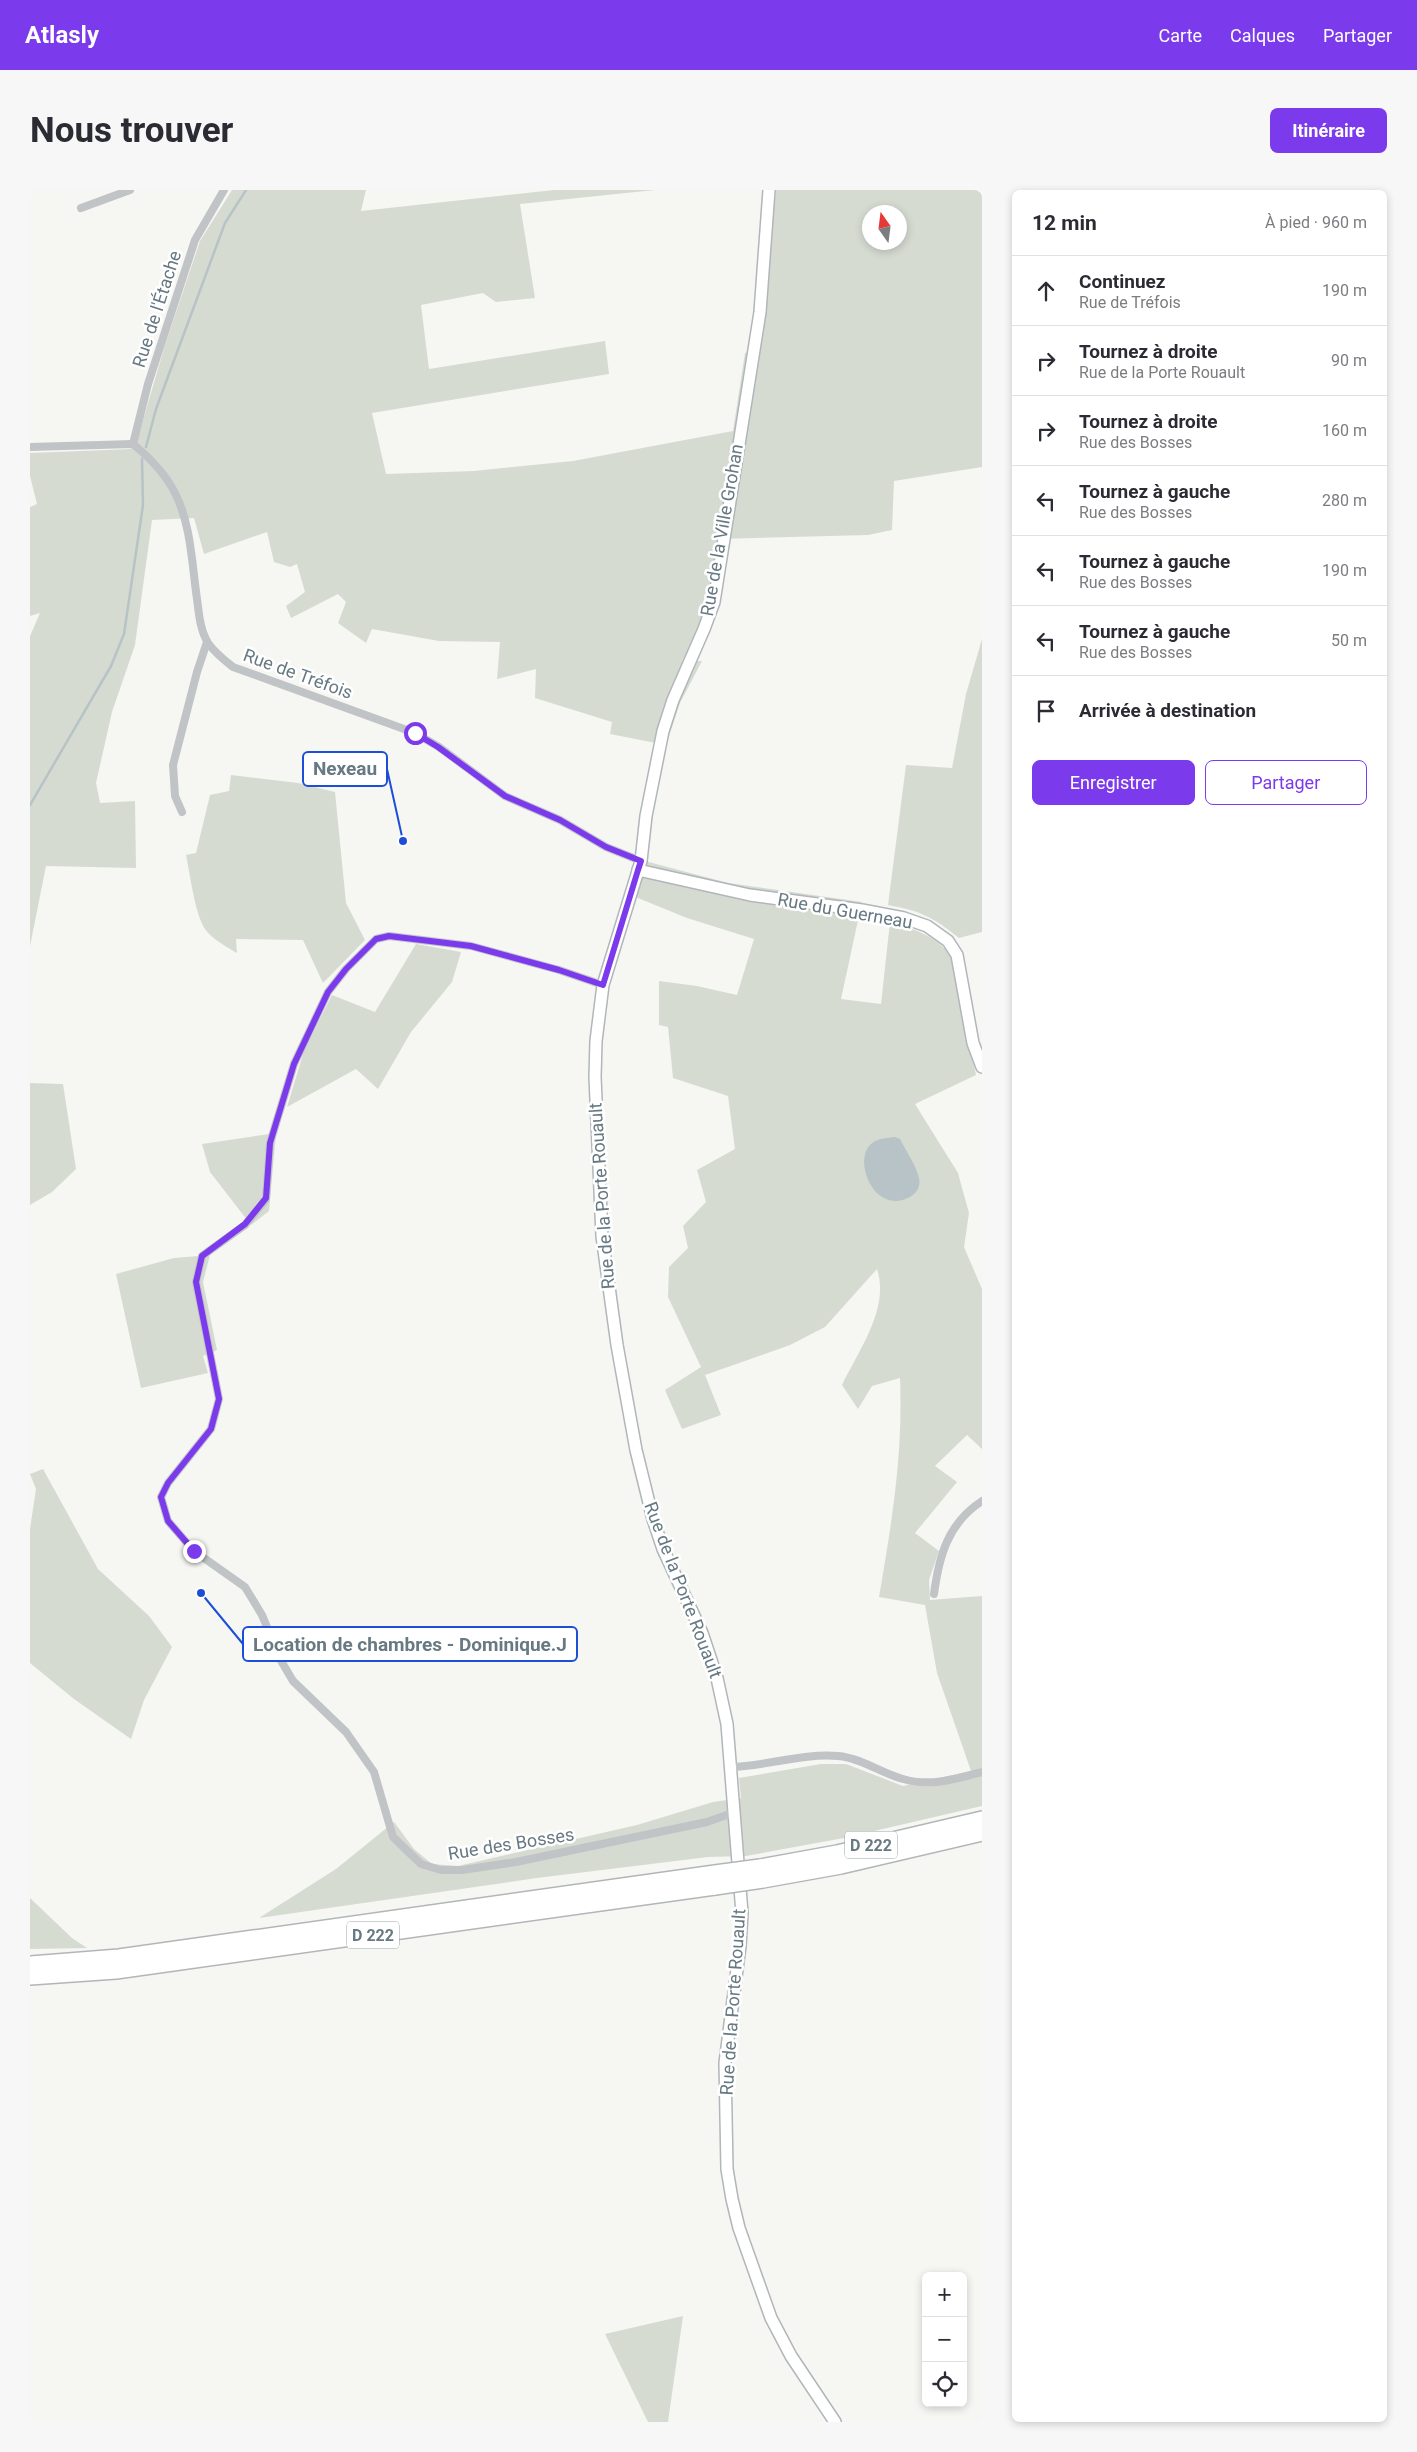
<!DOCTYPE html>
<html lang="fr">
<head>
<meta charset="utf-8">
<style>
  :root { --surface:#fff; --page:#f7f7f7; --text:#2b2b33; --muted:#7c7c81; --line:#e1e1e2; --accent:#7c3aed }
  body { margin:0; font-family:Roboto,sans-serif; background:var(--page); color:var(--text) }
  .controls { position:absolute; right:15px; bottom:15px; display:grid; overflow:hidden; border-radius:8px; box-shadow:0 2px 8px #0003 }
  .controls button { width:45px; height:45px; display:grid; place-items:center; padding:0; border:0; border-bottom:1px solid var(--line); background:var(--surface); color:var(--text); font:25px sans-serif }
  .compass { position:absolute; left:832px; top:15px; width:45px; height:45px; border-radius:50%; background:var(--surface); box-shadow:0 2px 8px #0003; rotate:346deg }
  .stop { position:absolute; width:15px; height:15px; margin:-11px; border:4px solid #7c3aed; border-radius:50%; background:#fff }
  .stop.end { background:#7c3aed; border-color:#fff; box-shadow:0 1px 5px #0008 }
  .list { margin:0; padding:0; list-style:none }
  h2 { display:flex; justify-content:space-between; align-items:center; height:65px; margin:0; padding:0 20px; font-size:21px }
  h2 small { font-size:16px; font-weight:400; color:var(--muted) }
  .list li { display:grid; grid-template-columns:32px 1fr auto; gap:15px; align-items:center; box-sizing:border-box; height:70px; padding:0 20px; border-top:1px solid var(--line) }
  .list b { display:block; font-size:19px; white-space:nowrap }
  .list p { margin:0; font-size:16px; white-space:nowrap; color:var(--muted) }
  .list em { font-size:16px; font-style:normal; color:var(--muted) }
  .actions { display:flex; gap:10px; padding:15px 20px }
  .actions a { flex:1; padding:11px 0; border:1px solid var(--accent); border-radius:8px; text-align:center; font-size:18px; color:var(--accent) }
  .actions .main { background:var(--accent); color:#fff }
  .icon { flex:none; width:28px; height:28px; fill:none; stroke:currentColor; stroke-width:2; stroke-linecap:round; stroke-linejoin:round }
  .map { position:relative; flex:none; width:952px; height:2232px; overflow:hidden; border-radius:8px }
  header { display:flex; align-items:center; gap:30px; box-sizing:border-box; height:70px; padding:0 25px; background:var(--accent); color:#fff }
  header strong { font-size:24px }
  nav { display:flex; gap:28px; margin-inline-start:auto; font-size:18px }
  .intro { display:flex; align-items:center; justify-content:space-between; box-sizing:border-box; height:120px; padding:0 30px }
  h1 { margin:0; font-size:35px }
  .button { padding:12px 22px; border-radius:8px; background:var(--accent); color:#fff; font-size:18px; font-weight:700 }
  main { display:flex; gap:30px; padding:0 30px }
  aside { flex:1; background:var(--surface); border-radius:8px; box-shadow:0 2px 8px #0003 }
  .map>svg:first-child { display:block }
  .green { fill:#d6dbd2; fill-rule:evenodd }
  .water { fill:#b7c3c6 }
  .lines { fill:none; stroke-linecap:round; stroke-linejoin:round }
  .stream { stroke:#b7c3c6; stroke-width:2.5 }
  .secondary-casing { stroke:#b0b6ba; stroke-width:14 }
  .highway-casing { stroke:#b1b6b8; stroke-width:18 }
  .street { stroke:#c0c4c7; stroke-width:8 }
  .secondary { stroke:#fff; stroke-width:11 }
  .highway { stroke:#fff; stroke-width:15 }
  .highway-bridge-casing { stroke:#b1b6b8; stroke-width:18; stroke-linecap:butt }
  .highway-bridge { stroke:#fff; stroke-width:15 }
  .route { stroke:#7c3aed; stroke-width:6 }
  .labels { text-anchor:middle; stroke-width:5; stroke-linejoin:round; paint-order:stroke }
  .shield { fill:#fff; stroke:#95a1a8; stroke-width:1 }
  .shield-label { font-size:16px; font-weight:bold; fill:#677982 }
  .street-label { font-size:18px; fill:#677982; stroke:#fff }
  .leader { fill:none; stroke:#1d4ed8; stroke-width:2 }
  .callout-dot { fill:#1d4ed8; stroke:#fff; stroke-width:2 }
  .callout { fill:#fff; stroke:#1d4ed8; stroke-width:2 }
  .callout-label { font-size:19px; text-anchor:middle; font-weight:bold; fill:#677982 }
</style>
</head>
<body>
<header>
<strong>Atlasly</strong>
<nav><a>Carte</a><a>Calques</a><a>Partager</a></nav>
</header>
<div class="intro"><h1>Nous trouver</h1><a class="button">Itinéraire</a></div>
<main>
<div class="map">
<svg width="952" height="2232" viewBox="0 0 952 2232">
  <rect width="100%" height="100%" fill="#f6f6f3"/>
  <g class="green">
    <path d="M202,0H336L331,21L524,0H625L490,14L505,108L466,112L453,103L391,115L399,179L575,151L579,184L342,223L356,284L444,281L543,271L703,241L715,163L728,161L746,0H952V277L864,291L862,340L838,345L687,349L678,413L662,454L652,471H672L650,513L636,555L580,544L582,532L505,508L506,479L467,489L470,452L409,451L342,439L336,453L308,433L316,412L308,404L261,428L256,416L275,402L267,374L260,377L244,372L237,342L174,364L164,328L122,330L105,455L82,522L66,593L70,613L105,611L106,678L16,676L0,756V446L10,423L0,426V317L7,314L0,286V263L101,259L106,254L135,155L170,51ZM839,22H869V52H839Z"/>
    <path d="M952,449V742L929,748C903,727 891,721 858,715L876,575L922,578L936,504Z"/>
    <path d="M201,585L268,593L305,602L316,713L335,750L293,793L273,750L206,749L207,763C197,757 182,749 175,739C165,724 160,684 156,665L166,663L180,605L199,601Z"/>
    <path d="M615,671L698,693L832,712L811,809L851,814L860,732C884,739 904,745 921,765L946,885L885,914L928,983L939,1023L934,1057L952,1099V1259L937,1245L905,1276L927,1292L885,1343L909,1361L899,1390L900,1410L952,1406V1616L814,1648L716,1666L678,1667L507,1688L229,1728L306,1679L364,1632L384,1659L402,1674L428,1676L607,1635L683,1612L711,1608L709,1588L791,1574H816L873,1596L941,1581L907,1483L895,1415L849,1407C862,1331 873,1266 870,1188L842,1196L828,1219L812,1195C829,1160 860,1118 847,1079L795,1137L760,1155L675,1185L691,1225L652,1239L635,1200L671,1177L638,1107L639,1077L658,1058L653,1036L676,1012L667,980L705,959L698,906L643,888L638,837L629,835V791L667,796L707,805L724,749L657,728L603,706Z"/>
    <polygon points="386,754 431,762 422,792 381,842 348,899 326,879 257,917 274,861 302,805 345,822"/>
    <polygon points="0,893 33,894 46,979 22,1002 0,1015"/>
    <polygon points="246,943 239,1021 221,1035 180,982 172,954"/>
    <polygon points="180,1065 173,1092 187,1160 173,1166 178,1183 111,1198 86,1084 144,1068"/>
    <polygon points="13,1279 68,1379 119,1426 142,1457 114,1510 101,1549 44,1509 0,1473 0,1339 6,1299 0,1284"/>
    <polygon points="0,1708 42,1748 57,1758 0,1759"/>
    <polygon points="653,2126 638,2232 618,2232 575,2144"/>
  </g>
  <path class="water" d="M865,947L870,949C876,961 886,975 889,988C891,996 887,1003 880,1007C845,1026 823,972 840,955C846,948 857,948 865,947Z"/>
  <g class="lines">
    <g class="stream">
      <polyline points="116,257 126,219 195,33 216,0"/>
      <polyline points="0,615 81,476 94,444 113,315 112,269"/>
    </g>
    <defs>
      <g id="secondary">
        <polyline points="739,0 730,122 684,412 674,439 643,510 633,541 616,626 611,671 573,795 566,851 565,887 572,1046 587,1155 606,1260 623,1329 633,1359 672,1443 687,1488 697,1534 712,1723 710,1756 695,1873 697,1979 702,2009 709,2038 741,2128 761,2166 805,2232"/>
        <polyline points="608,680 720,705 832,720 874,728 897,736 918,751 927,765 943,853 952,877"/>
      </g>
      <g id="highway">
        <polyline points="730,1677 807,1663 952,1629"/>
        <polyline points="733,1690 811,1676 952,1643"/>
        <polyline points="0,1774 89,1767 685,1683"/>
        <polyline points="0,1787 86,1781 685,1697"/>
      </g>
    </defs>
    <use href="#secondary" class="secondary-casing"/>
    <use href="#highway" class="highway-casing"/>
    <g class="street">
      <polyline points="51,18 100,0"/>
      <polyline points="103,254 118,194 165,50 194,0"/>
      <path d="M0,257L103,254C120,268 135,283 145,303C161,334 162,375 167,409C169,424 170,440 178,453C185,463 194,470 203,477L385,543L409,557L475,606L530,630L576,657L611,671"/>
      <polyline points="152,622 145,606 143,575 167,482 177,452"/>
      <polyline points="573,795 529,780 441,756 359,746 346,749 316,779 298,802 264,874 240,953 236,1009 215,1035 172,1066 166,1092 189,1209 181,1239 138,1293 131,1307 138,1331 164,1361 215,1397 232,1425 250,1469 263,1491 316,1542 344,1582 363,1647 391,1674 411,1680 432,1680 486,1672 677,1632 705,1622"/>
      <path d="M904,1404C909,1366 918,1333 952,1311"/>
      <path d="M701,1577C737,1576 772,1563 808,1566C831,1568 851,1583 873,1589C900,1597 926,1589 952,1582"/>
    </g>
    <use href="#secondary" class="secondary"/>
    <use href="#highway" class="highway"/>
    <defs>
      <g id="highway-bridge">
        <polyline points="685,1683 730,1677"/>
        <polyline points="685,1697 733,1690"/>
      </g>
    </defs>
    <use href="#highway-bridge" class="highway-bridge-casing"/>
    <use href="#highway-bridge" class="highway-bridge"/>
  </g>
  <g class="lines">
    <polyline class="route" points="164,1361 138,1331 131,1307 138,1293 181,1239 189,1209 166,1092 172,1066 215,1034 236,1008 240,953 264,874 298,802 316,779 346,749 359,746 441,756 529,780 573,795 608,680 611,671 576,657 530,630 475,606 408,557 385,543"/>
  </g>
  <g class="labels">
    <g class="shield">
      <rect x="815" y="1641.5" width="52" height="27" rx="4"/>
      <rect x="317" y="1731.5" width="52" height="27" rx="4"/>
    </g>
    <g class="shield-label">
      <text x="841" y="1661">D 222</text>
      <text x="343" y="1751">D 222</text>
    </g>
    <g class="street-label">
      <text transform="translate(127 119) rotate(-72)" y="6">Rue de l'Étache</text>
      <text transform="translate(692 340) rotate(-80)" y="6">Rue de la Ville Grohan</text>
      <text transform="translate(268 484) rotate(20)" y="6">Rue de Tréfois</text>
      <text transform="translate(815 721) rotate(10)" y="6">Rue du Guerneau</text>
      <text transform="translate(572 1006) rotate(-94)" y="6">Rue de la Porte Rouault</text>
      <text transform="translate(653 1400) rotate(69)" y="6">Rue de la Porte Rouault</text>
      <text transform="translate(481 1654) rotate(-9)" y="6">Rue des Bosses</text>
      <text transform="translate(703 1812) rotate(-86)" y="6">Rue de la Porte Rouault</text>
    </g>
  </g>
  <path class="leader" d="M373 651L357 579M171 1403L213 1454"/>
  <g class="callout-dot">
    <circle cx="373" cy="651" r="5"/>
    <circle cx="171" cy="1403" r="5"/>
  </g>
  <g class="callout">
    <rect x="273" y="562" width="84" height="34" rx="5"/>
    <rect x="213" y="1437" width="334" height="34" rx="5"/>
  </g>
  <g class="callout-label">
    <text x="315" y="585">Nexeau</text>
    <text x="380" y="1461">Location de chambres - Dominique.J</text>
  </g>
</svg>
<div class="controls">
<button>+</button>
<button>−</button>
<button><svg class="icon" aria-label="locate" viewBox="0 0 24 24"><circle cx="12" cy="12" r="6"/><path d="M12 2v4M12 18v4M2 12h4M18 12h4"/></svg></button>
</div>
<svg class="compass" viewBox="-18 -18 36 36"><path d="M0-13l5 13h-10z" fill="#e53935"/><path d="M0 13l5-13h-10z" fill="#7c7c81"/></svg>
<div class="stop" style="left:385px;top:543px"></div>
<div class="stop end" style="left:164px;top:1361px"></div>
</div>
<aside>
<h2>12 min<small>À pied · 960 m</small></h2>
<ul class="list">
<li><svg class="icon" aria-label="ahead" viewBox="0 0 24 24"><path d="M12 20V5M6 11l6-6 6 6"/></svg><div><b>Continuez</b><p>Rue de Tréfois</p></div><em>190 m</em></li>
<li><svg class="icon" aria-label="right" viewBox="0 0 24 24"><path d="M7 20v-9h11M14 6l5 5-5 5"/></svg><div><b>Tournez à droite</b><p>Rue de la Porte Rouault</p></div><em>90 m</em></li>
<li><svg class="icon" aria-label="right" viewBox="0 0 24 24"><path d="M7 20v-9h11M14 6l5 5-5 5"/></svg><div><b>Tournez à droite</b><p>Rue des Bosses</p></div><em>160 m</em></li>
<li><svg class="icon" aria-label="left" viewBox="0 0 24 24"><path d="M17 20v-9H6M10 6l-5 5 5 5"/></svg><div><b>Tournez à gauche</b><p>Rue des Bosses</p></div><em>280 m</em></li>
<li><svg class="icon" aria-label="left" viewBox="0 0 24 24"><path d="M17 20v-9H6M10 6l-5 5 5 5"/></svg><div><b>Tournez à gauche</b><p>Rue des Bosses</p></div><em>190 m</em></li>
<li><svg class="icon" aria-label="left" viewBox="0 0 24 24"><path d="M17 20v-9H6M10 6l-5 5 5 5"/></svg><div><b>Tournez à gauche</b><p>Rue des Bosses</p></div><em>50 m</em></li>
<li><svg class="icon" aria-label="arrive" viewBox="0 0 24 24"><path d="M6 21V4h12l-3 4 3 4H6"/></svg><div><b>Arrivée à destination</b></div></li>
</ul>
<div class="actions"><a class="main">Enregistrer</a><a>Partager</a></div>
</aside>
</main>
</body>
</html>
